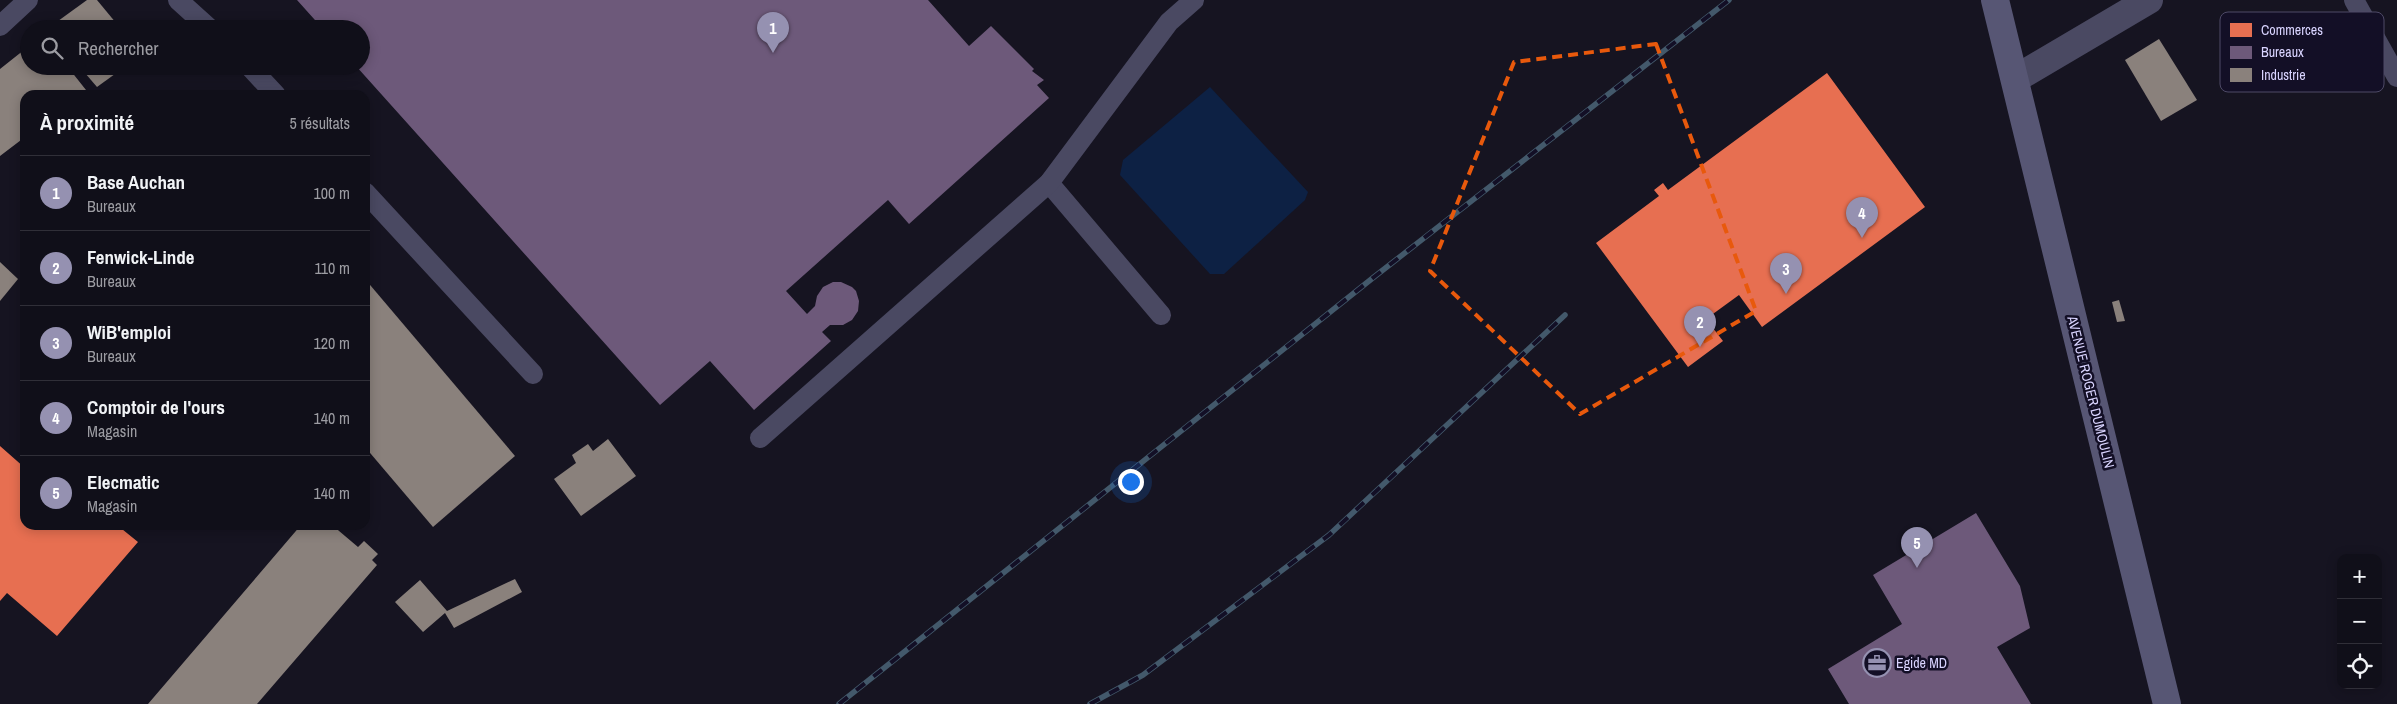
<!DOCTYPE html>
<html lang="fr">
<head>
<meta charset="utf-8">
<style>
  :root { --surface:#100f19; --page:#191822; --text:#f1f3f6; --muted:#9c9ca2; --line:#302f38; --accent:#9591b1 }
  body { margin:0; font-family:"Archivo Narrow",sans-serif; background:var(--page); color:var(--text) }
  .controls { position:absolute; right:15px; bottom:15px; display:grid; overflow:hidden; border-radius:10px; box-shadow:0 2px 12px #0003 }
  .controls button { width:45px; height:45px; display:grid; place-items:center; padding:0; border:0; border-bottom:1px solid var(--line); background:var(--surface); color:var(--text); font:25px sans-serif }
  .you { position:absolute; left:1130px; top:481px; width:18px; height:18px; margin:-12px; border:4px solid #fff; border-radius:50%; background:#1a73e8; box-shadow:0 0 0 8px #1a73e833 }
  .badge { display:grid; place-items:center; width:32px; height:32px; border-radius:50%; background:var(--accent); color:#fff; font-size:16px; font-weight:700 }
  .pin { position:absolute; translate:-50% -41px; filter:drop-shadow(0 1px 2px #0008) }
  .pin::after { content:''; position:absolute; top:26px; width:18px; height:15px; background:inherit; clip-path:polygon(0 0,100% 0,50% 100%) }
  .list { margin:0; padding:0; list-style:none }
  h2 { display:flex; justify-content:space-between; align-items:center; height:65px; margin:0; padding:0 20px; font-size:21px }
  h2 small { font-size:16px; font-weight:400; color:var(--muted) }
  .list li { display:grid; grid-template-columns:32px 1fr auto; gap:15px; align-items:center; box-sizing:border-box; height:75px; padding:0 20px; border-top:1px solid var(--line) }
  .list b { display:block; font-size:19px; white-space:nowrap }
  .list p { margin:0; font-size:16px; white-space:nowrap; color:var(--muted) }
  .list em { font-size:16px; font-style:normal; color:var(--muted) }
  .icon { flex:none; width:28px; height:28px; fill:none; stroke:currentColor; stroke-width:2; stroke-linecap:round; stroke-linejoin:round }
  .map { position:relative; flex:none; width:2397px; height:704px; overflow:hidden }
  .search { position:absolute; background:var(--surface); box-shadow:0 2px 12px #0003; left:20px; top:20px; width:350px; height:55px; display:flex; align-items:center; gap:12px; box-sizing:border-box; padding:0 18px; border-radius:28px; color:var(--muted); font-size:19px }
  .panel { position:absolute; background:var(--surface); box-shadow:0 2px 12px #0003; left:20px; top:90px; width:350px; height:440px; border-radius:15px }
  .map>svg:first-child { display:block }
  .water { fill:#0d2144 }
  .shops { fill:#e76f51 }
  .offices { fill:#6d597a }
  .industry { fill:#8a817c }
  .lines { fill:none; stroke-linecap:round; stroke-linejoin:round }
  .service { stroke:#4a4962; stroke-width:20 }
  .minor { stroke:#4a4962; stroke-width:28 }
  .secondary { stroke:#575674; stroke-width:28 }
  .rail-casing { stroke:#43596b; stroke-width:5.5 }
  .rail { stroke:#130f26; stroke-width:4; stroke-dasharray:11; stroke-linecap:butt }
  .marked { fill:none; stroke:#e8590c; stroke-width:4; stroke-dasharray:10 6; stroke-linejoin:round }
  .labels { text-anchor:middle; stroke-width:5; stroke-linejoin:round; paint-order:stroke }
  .street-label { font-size:14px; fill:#d9d4ff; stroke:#130f26 }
  .poi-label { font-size:14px; fill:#d9d4ff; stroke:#130f26; text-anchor:start }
  .key { fill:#130f26; stroke:#4e4a67; stroke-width:1 }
  .key-label { font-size:14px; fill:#d9d4ff }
</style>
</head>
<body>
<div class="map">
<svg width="2397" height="704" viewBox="0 0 2397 704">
  <rect width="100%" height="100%" fill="#161421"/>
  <polygon class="water" points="1210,87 1308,192 1305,200 1224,274 1210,274 1120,175 1123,160"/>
  <g class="shops">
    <polygon points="1827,73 1925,207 1762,327 1739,295 1706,319 1723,341 1688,367 1596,243 1659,196 1654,190 1663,183 1668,190"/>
    <polygon points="0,446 25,468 25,525 117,525 138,542 57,636 7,593 0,601"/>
  </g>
  <g class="offices">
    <polygon points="297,0 928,0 969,46 991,26 1034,69 1032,71 1044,80 1037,85 1049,98 909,224 888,200 786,291 807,314 815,306 817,296 823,287 833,282 841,282 852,287 856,291 859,301 858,311 852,320 843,325 830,325 822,332 831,341 754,410 710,361 660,405 356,66 361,66 361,29 323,29"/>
    <polygon points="1976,513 2020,586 2030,628 1997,647 2031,704 1849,704 1828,669 1902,624 1873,575"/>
  </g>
  <g class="industry">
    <polygon points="87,0 97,0 121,29 47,29"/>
    <polygon points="2159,39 2197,100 2161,121 2125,60"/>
    <polygon points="29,46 29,66 67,66 86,90 79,95 25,95 25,137 0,156 0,69"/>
    <polygon points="79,66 126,66 97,87"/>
    <polygon points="0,262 18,279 0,301"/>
    <polygon points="365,279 515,456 433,527 365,447"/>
    <polygon points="2119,300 2125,321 2117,322 2112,302"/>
    <polygon points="608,439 636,476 581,516 554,479 576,463 572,455 588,444 593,451"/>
    <polygon points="301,525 332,525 358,547 364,541 378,554 372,560 377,565 257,704 148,704"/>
    <polygon points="515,579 522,592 454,628 445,613 423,632 395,602 420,580 447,611"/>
  </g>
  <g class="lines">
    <g class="service">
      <polyline points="178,0 210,29"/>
      <polyline points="2354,0 2397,77"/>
      <polyline points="0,26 28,0"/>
      <polyline points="249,66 276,95"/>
      <polyline points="1049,183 1161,315"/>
      <polyline points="365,192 533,374"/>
      <polyline points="760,438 1049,183 1169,22 1194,0"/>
    </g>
    <polyline class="minor" points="2015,79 2149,0"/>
    <polyline class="secondary" points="1995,0 2167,704"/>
    <defs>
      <g id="rail">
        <polyline points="839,704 1374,277 1729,0"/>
        <polyline points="1090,704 1143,675 1329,535 1565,315"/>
      </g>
    </defs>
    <use href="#rail" class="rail-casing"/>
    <use href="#rail" class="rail"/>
  </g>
  <path class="marked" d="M1656,44L1756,311L1580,414L1430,271L1514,62Z"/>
  <defs>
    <symbol id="office-ring" viewBox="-11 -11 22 22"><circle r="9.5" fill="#130f26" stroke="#9591b1" stroke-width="1.5"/><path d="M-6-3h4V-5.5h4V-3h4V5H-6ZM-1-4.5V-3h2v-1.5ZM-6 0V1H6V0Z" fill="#9591b1"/></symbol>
  </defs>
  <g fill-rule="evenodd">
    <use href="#office-ring" x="1861" y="647" width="32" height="32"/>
  </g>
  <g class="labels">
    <g class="street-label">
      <text transform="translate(2091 392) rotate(76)" y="5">AVENUE ROGER DUMOULIN</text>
    </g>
    <g class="poi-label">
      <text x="1896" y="668">Egide MD</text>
    </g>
  </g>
  <rect x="2220" y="12" width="164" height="80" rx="8" class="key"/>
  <rect x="2230" y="23" width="22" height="14" fill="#e76f51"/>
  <rect x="2230" y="46" width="22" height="13" fill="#6d597a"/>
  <rect x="2230" y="68" width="22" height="14" fill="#8a817c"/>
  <g class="key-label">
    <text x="2261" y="35">Commerces</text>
    <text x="2261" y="57">Bureaux</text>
    <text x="2261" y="80">Industrie</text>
  </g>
</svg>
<div class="controls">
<button>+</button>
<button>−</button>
<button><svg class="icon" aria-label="locate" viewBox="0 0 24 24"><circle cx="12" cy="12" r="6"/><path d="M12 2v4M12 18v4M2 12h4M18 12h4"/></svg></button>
</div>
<div class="you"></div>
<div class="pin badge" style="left:773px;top:53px">1</div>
<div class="pin badge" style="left:1700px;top:347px">2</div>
<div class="pin badge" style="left:1786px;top:294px">3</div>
<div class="pin badge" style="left:1862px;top:238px">4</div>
<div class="pin badge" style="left:1917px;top:568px">5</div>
<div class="search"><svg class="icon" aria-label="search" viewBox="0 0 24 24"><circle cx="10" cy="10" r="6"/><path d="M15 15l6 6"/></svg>Rechercher</div>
<section class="panel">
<h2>À proximité<small>5 résultats</small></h2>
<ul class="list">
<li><span class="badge">1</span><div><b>Base Auchan</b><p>Bureaux</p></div><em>100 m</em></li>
<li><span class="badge">2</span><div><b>Fenwick-Linde</b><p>Bureaux</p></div><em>110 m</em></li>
<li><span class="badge">3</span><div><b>WiB'emploi</b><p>Bureaux</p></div><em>120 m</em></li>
<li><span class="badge">4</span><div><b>Comptoir de l'ours</b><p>Magasin</p></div><em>140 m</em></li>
<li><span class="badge">5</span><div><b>Elecmatic</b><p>Magasin</p></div><em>140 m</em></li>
</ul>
</section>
</div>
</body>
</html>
